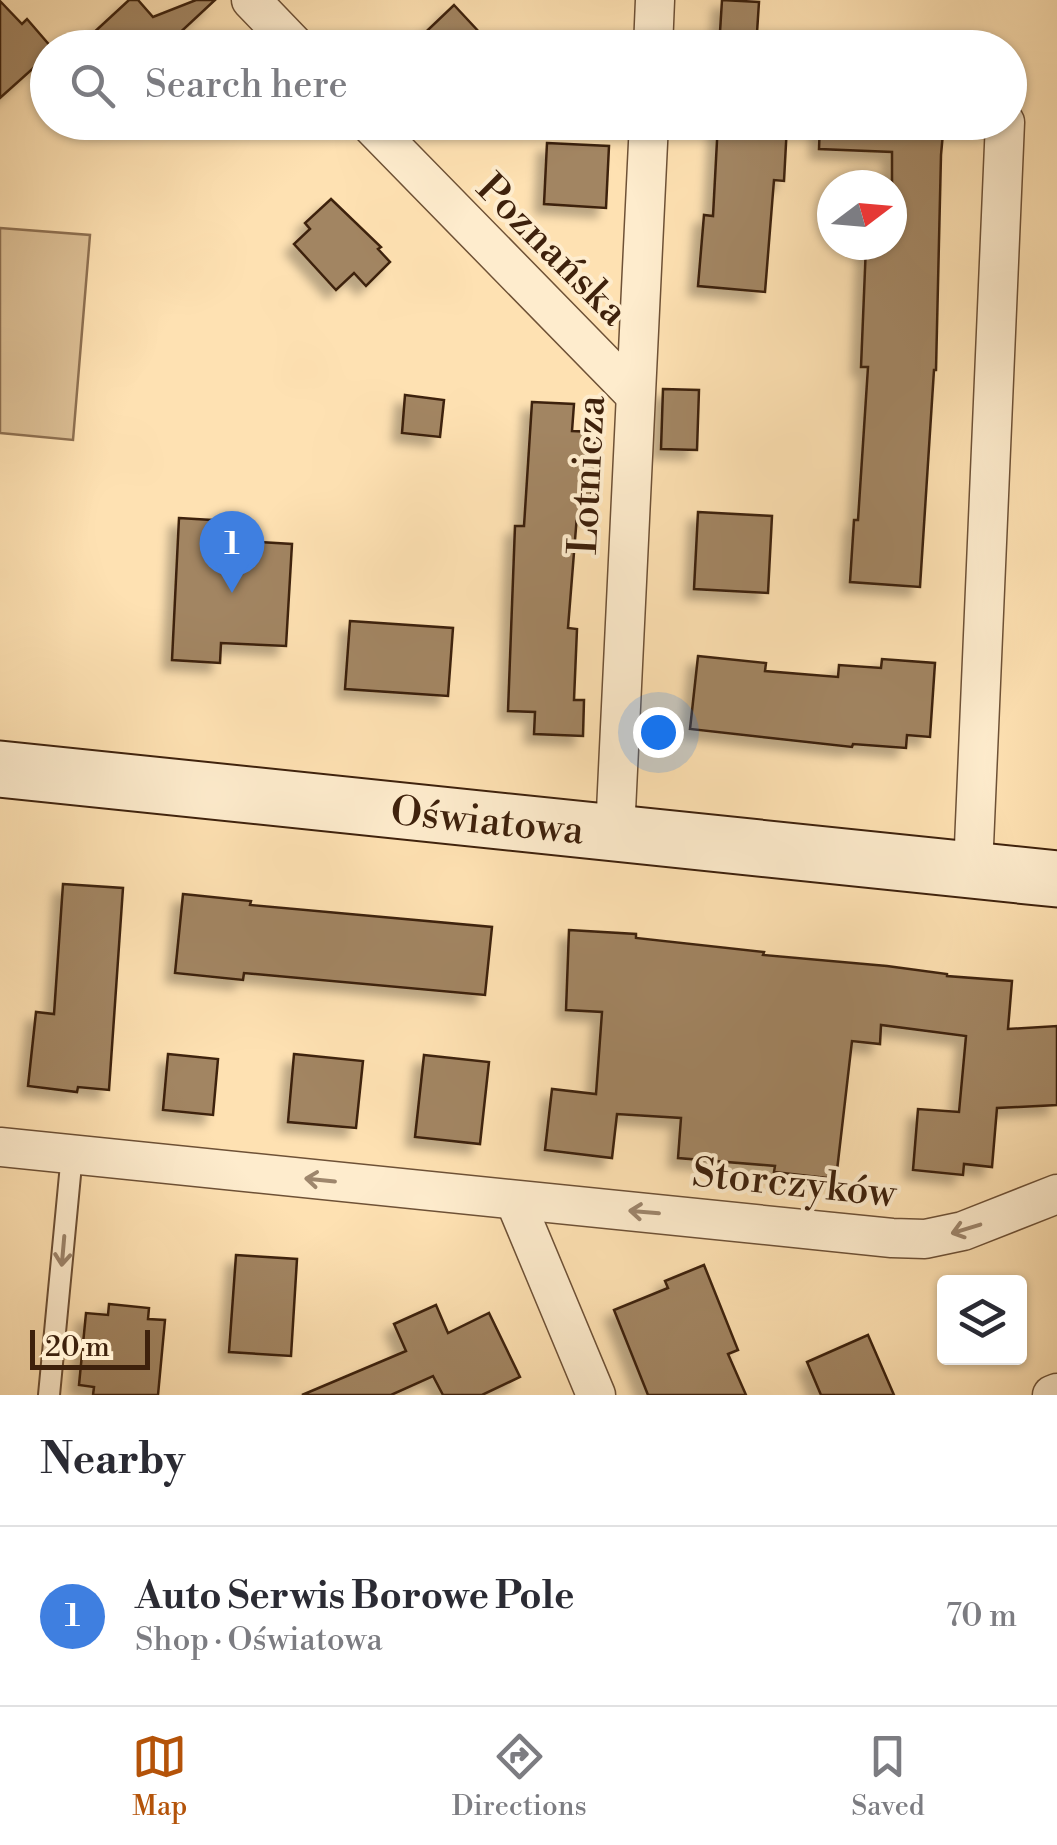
<!DOCTYPE html>
<html lang="en">
<head>
<meta charset="utf-8">
<style>
  :root { --surface:#fff; --page:#f7f7f7; --text:#2b2b33; --muted:#7c7c81; --line:#e1e1e2; --accent:#b45309 }
  body { margin:0; font-family:"Libre Bodoni",serif; background:var(--page); color:var(--text) }
  .controls { position:absolute; right:30px; bottom:30px; display:grid; overflow:hidden; border-radius:10px; box-shadow:0 2px 8px #0004 }
  .controls button { width:90px; height:90px; display:grid; place-items:center; padding:0; border:0; border-bottom:2px solid var(--line); background:var(--surface); color:var(--text); font:50px sans-serif }
  .compass { position:absolute; left:817px; top:170px; width:90px; height:90px; border-radius:50%; background:var(--surface); box-shadow:0 2px 8px #0004; rotate:74deg }
  .scale { position:absolute; left:30px; bottom:25px; width:120px; box-sizing:border-box; padding-left:10px; border:5px solid #3e210c; border-top:0; font-size:28px; line-height:35px; white-space:nowrap; color:#3e210c; -webkit-text-stroke:8px #feeccd; paint-order:stroke }
  .you { position:absolute; left:658px; top:732px; width:35px; height:35px; margin:-25px; border:8px solid #fff; border-radius:50%; background:#1a73e8; box-shadow:0 0 0 15px #1a73e833 }
  .badge { display:grid; place-items:center; width:65px; height:65px; border-radius:50%; background:var(--accent); color:#fff; font-size:32px; font-weight:700 }
  .pin { position:absolute; translate:-50% -82px; filter:drop-shadow(0 2px 5px #0008) }
  .pin::after { content:''; position:absolute; top:52px; width:35px; height:30px; background:inherit; clip-path:polygon(0 0,100% 0,50% 100%) }
  .list { margin:0; padding:0; list-style:none }
  h2 { display:flex; justify-content:space-between; align-items:center; height:130px; margin:0; padding:0 40px; font-size:42px }
  h2 small { font-size:32px; font-weight:400; color:var(--muted) }
  .list li { display:grid; grid-template-columns:65px 1fr auto; gap:30px; align-items:center; box-sizing:border-box; height:180px; padding:0 40px; border-top:2px solid var(--line) }
  .list b { display:block; font-size:38px; white-space:nowrap }
  .list p { margin:0; font-size:32px; white-space:nowrap; color:var(--muted) }
  .list em { font-size:32px; font-style:normal; color:var(--muted) }
  .icon { flex:none; width:55px; height:55px; fill:none; stroke:currentColor; stroke-width:2; stroke-linecap:round; stroke-linejoin:round }
  .map { position:relative; flex:none; width:1057px; height:1395px; overflow:hidden }
  .search { position:absolute; background:var(--surface); box-shadow:0 2px 8px #0004; left:30px; right:30px; top:30px; height:110px; display:flex; align-items:center; gap:25px; box-sizing:border-box; padding:0 35px; border-radius:55px; color:var(--muted); font-size:38px }
  .sheet { height:310px; background:var(--surface) }
  nav { display:flex; justify-content:space-around; align-items:center; box-sizing:border-box; height:140px; border-top:2px solid var(--line); background:var(--surface); font-size:28px; color:var(--muted) }
  nav a { display:grid; justify-items:center; gap:5px }
  nav .on { color:var(--accent) }
  .map>svg:first-child { display:block }
  .green { fill:#ddc096; stroke:#8e7051; stroke-width:2.5 }
  .building { fill:#a28562; stroke:#3e210c; stroke-width:2.5; filter:url(#shadow) }
  .lines { fill:none; stroke-linecap:round; stroke-linejoin:round }
  .lane-casing { stroke:#6e5136; stroke-width:24 }
  .street-casing { stroke:#6e5136; stroke-width:41 }
  .secondary-casing { stroke:#3e210c; stroke-width:59 }
  .lane { stroke:#feeccd; stroke-width:20 }
  .street { stroke:#feeccd; stroke-width:38 }
  .secondary { stroke:#feeccd; stroke-width:55 }
  .oneway { stroke:#9e866c }
  .labels { text-anchor:middle; stroke-width:8; stroke-linejoin:round; paint-order:stroke }
  .street-label { font-size:40px; fill:#3e210c; stroke:#feeccd }
</style>
</head>
<body>
<div class="map">
<svg width="1057" height="1395" viewBox="0 0 1057 1395">
  <defs>
    <filter id="shadow"><feDropShadow dx="-9" dy="9" stdDeviation="5" flood-color="#0004"/></filter>
  </defs>
  <rect width="100%" height="100%" fill="#fee1b2"/>
  <filter id="stains"><feTurbulence type="fractalNoise" baseFrequency=".002" numOctaves="4"/><feColorMatrix values="0 0 0 0 .2 0 0 0 0 .09 0 0 0 0 .02 0 0 0 .5 -.17"/></filter>
  <radialGradient id="worn" r=".72"><stop offset=".6" stop-color="#630" stop-opacity="0"/><stop offset="1" stop-color="#630" stop-opacity=".3"/></radialGradient>
  <polygon class="green" points="0,228 90,235 73,440 0,433"/>
  <g class="building">
    <polygon points="129,0 138,0 153,17 196,0 215,0 173,39 181,48 77,48"/>
    <polygon points="722,0 759,2 756,48 719,48"/>
    <polygon points="0,1 22,24 27,19 52,48 48,48 48,55 0,98"/>
    <polygon points="454,5 494,48 409,48"/>
    <polygon points="718,122 787,125 784,181 774,180 765,292 698,286 704,215 713,216"/>
    <polygon points="820,122 944,122 941,155 936,370 934,370 920,587 850,582 854,520 858,520 868,367 861,367 866,245 892,245 892,152 819,149"/>
    <polygon points="547,143 609,146 606,208 544,204"/>
    <polygon points="331,199 381,247 378,249 390,262 366,286 354,273 336,290 294,244 310,229 305,223"/>
    <polygon points="663,389 699,390 697,450 661,449"/>
    <polygon points="405,395 444,400 440,437 402,433"/>
    <polygon points="532,402 574,404 572,431 595,432 590,516 577,515 568,628 577,629 574,700 584,700 583,736 534,734 535,712 508,711 515,526 524,526"/>
    <polygon points="698,512 772,516 768,593 694,589"/>
    <polygon points="179,518 245,522 244,541 292,544 286,646 221,643 220,663 172,660"/>
    <polygon points="350,621 453,628 448,696 345,689"/>
    <polygon points="698,656 766,663 765,671 838,677 839,665 881,668 882,659 935,663 930,737 907,735 906,748 853,744 852,747 690,729"/>
    <polygon points="63,884 123,888 109,1090 78,1087 77,1092 28,1086 36,1012 54,1014"/>
    <polygon points="183,894 251,901 250,905 492,927 485,995 244,973 243,980 175,973"/>
    <polygon points="569,930 636,934 636,938 764,952 763,955 887,966 947,974 947,976 1012,981 1008,1029 1057,1026 1057,1105 997,1108 992,1167 964,1164 963,1175 913,1170 918,1109 959,1112 966,1036 881,1025 880,1044 852,1041 836,1179 774,1172 775,1166 678,1158 681,1118 617,1114 612,1158 545,1150 552,1089 596,1094 602,1012 566,1010"/>
    <polygon points="168,1054 218,1059 213,1115 163,1110"/>
    <polygon points="294,1054 363,1061 356,1128 288,1122"/>
    <polygon points="424,1055 489,1062 480,1144 415,1137"/>
    <polygon points="236,1255 297,1259 291,1356 229,1352"/>
    <polygon points="704,1265 738,1350 728,1354 746,1395 648,1395 614,1310 668,1288 665,1281"/>
    <polygon points="109,1304 149,1308 148,1319 165,1320 158,1395 93,1395 94,1387 79,1385 86,1313 108,1315"/>
    <polygon points="436,1305 448,1333 489,1313 520,1377 482,1395 443,1395 433,1376 391,1395 302,1395 406,1351 394,1324"/>
    <polygon points="868,1335 894,1395 821,1395 807,1362"/>
  </g>
  <g class="lines">
    <defs>
      <polyline id="lane" points="49,1395 72,1154"/>
      <g id="street">
        <polyline points="251,0 297,48"/>
        <polyline points="653,48 655,0"/>
        <polyline points="368,122 634,394"/>
        <polyline points="615,832 649,122"/>
        <polyline points="973,869 1005,122"/>
        <polyline points="0,1147 892,1238 925,1239 963,1231 1057,1194"/>
        <polyline points="515,1201 596,1395"/>
        <polyline points="1052,1395 1057,1393"/>
      </g>
      <g id="secondary">
        <path id="s1" d="M0,769L1057,879"/>
      </g>
    </defs>
    <use href="#lane" class="lane-casing"/>
    <use href="#street" class="street-casing"/>
    <use href="#secondary" class="secondary-casing"/>
    <use href="#lane" class="lane"/>
    <use href="#street" class="street"/>
    <use href="#secondary" class="secondary"/>
  </g>
  <defs><path id="oneway-shaft" d="M-6 0H5M1.5-3L5.5 0L1.5 3" fill="none" stroke-width="1.6" stroke-linecap="round" stroke-linejoin="round" transform="scale(2.5)"/></defs>
  <g class="oneway">
    <use href="#oneway-shaft" transform="translate(320 1180) rotate(-174)"/>
    <use href="#oneway-shaft" transform="translate(644 1212) rotate(-175)"/>
    <use href="#oneway-shaft" transform="translate(966 1229) rotate(163)"/>
    <use href="#oneway-shaft" transform="translate(63 1251) rotate(95)"/>
  </g>
  <g class="labels">
    <g class="street-label">
      <text transform="translate(553 249) rotate(45)" y="14">Poznańska</text>
      <text transform="translate(586 475) rotate(-87)" y="14">Lotnicza</text>
      <text dy="14" stroke="none"><textPath href="#s1" startOffset="490">Oświatowa</textPath></text>
      <text transform="translate(794 1182) rotate(6)" y="14">Storczyków</text>
    </g>
  </g>
  <rect width="100%" height="100%" filter="url(#stains)"/>
  <rect width="100%" height="100%" fill="url(#worn)"/>
</svg>
<div class="controls">
<button><svg class="icon" aria-label="layers" viewBox="0 0 24 24"><path d="M12 4l9 5-9 5-9-5zM3 14l9 5 9-5"/></svg></button>
</div>
<svg class="compass" viewBox="-18 -18 36 36"><path d="M0-13l5 13h-10z" fill="#e53935"/><path d="M0 13l5-13h-10z" fill="#7c7c81"/></svg>
<div class="scale">20 m</div>
<div class="you"></div>
<div class="pin badge" style="left:232px;top:593px;background:#3f7fe0">1</div>
<div class="search"><svg class="icon" aria-label="search" viewBox="0 0 24 24"><circle cx="10" cy="10" r="6"/><path d="M15 15l6 6"/></svg>Search here</div>
</div>
<section class="sheet">
<h2>Nearby<small></small></h2>
<ul class="list">
<li><span class="badge" style="background:#3f7fe0">1</span><div><b>Auto Serwis Borowe Pole</b><p>Shop · Oświatowa</p></div><em>70 m</em></li>
</ul>
</section>
<nav>
<a class="on"><svg class="icon" aria-label="map" viewBox="0 0 24 24"><path d="M3 6l6-2 6 2 6-2v14l-6 2-6-2-6 2zM9 4v14M15 6v14"/></svg>Map</a>
<a><svg class="icon" aria-label="directions" viewBox="0 0 24 24"><path d="M12 3l9 9-9 9-9-9zM9 14v-3h6M13 9l2 2-2 2"/></svg>Directions</a>
<a><svg class="icon" aria-label="saved" viewBox="0 0 24 24"><path d="M7 4h10v16l-5-4-5 4z"/></svg>Saved</a>
</nav>
</body>
</html>
